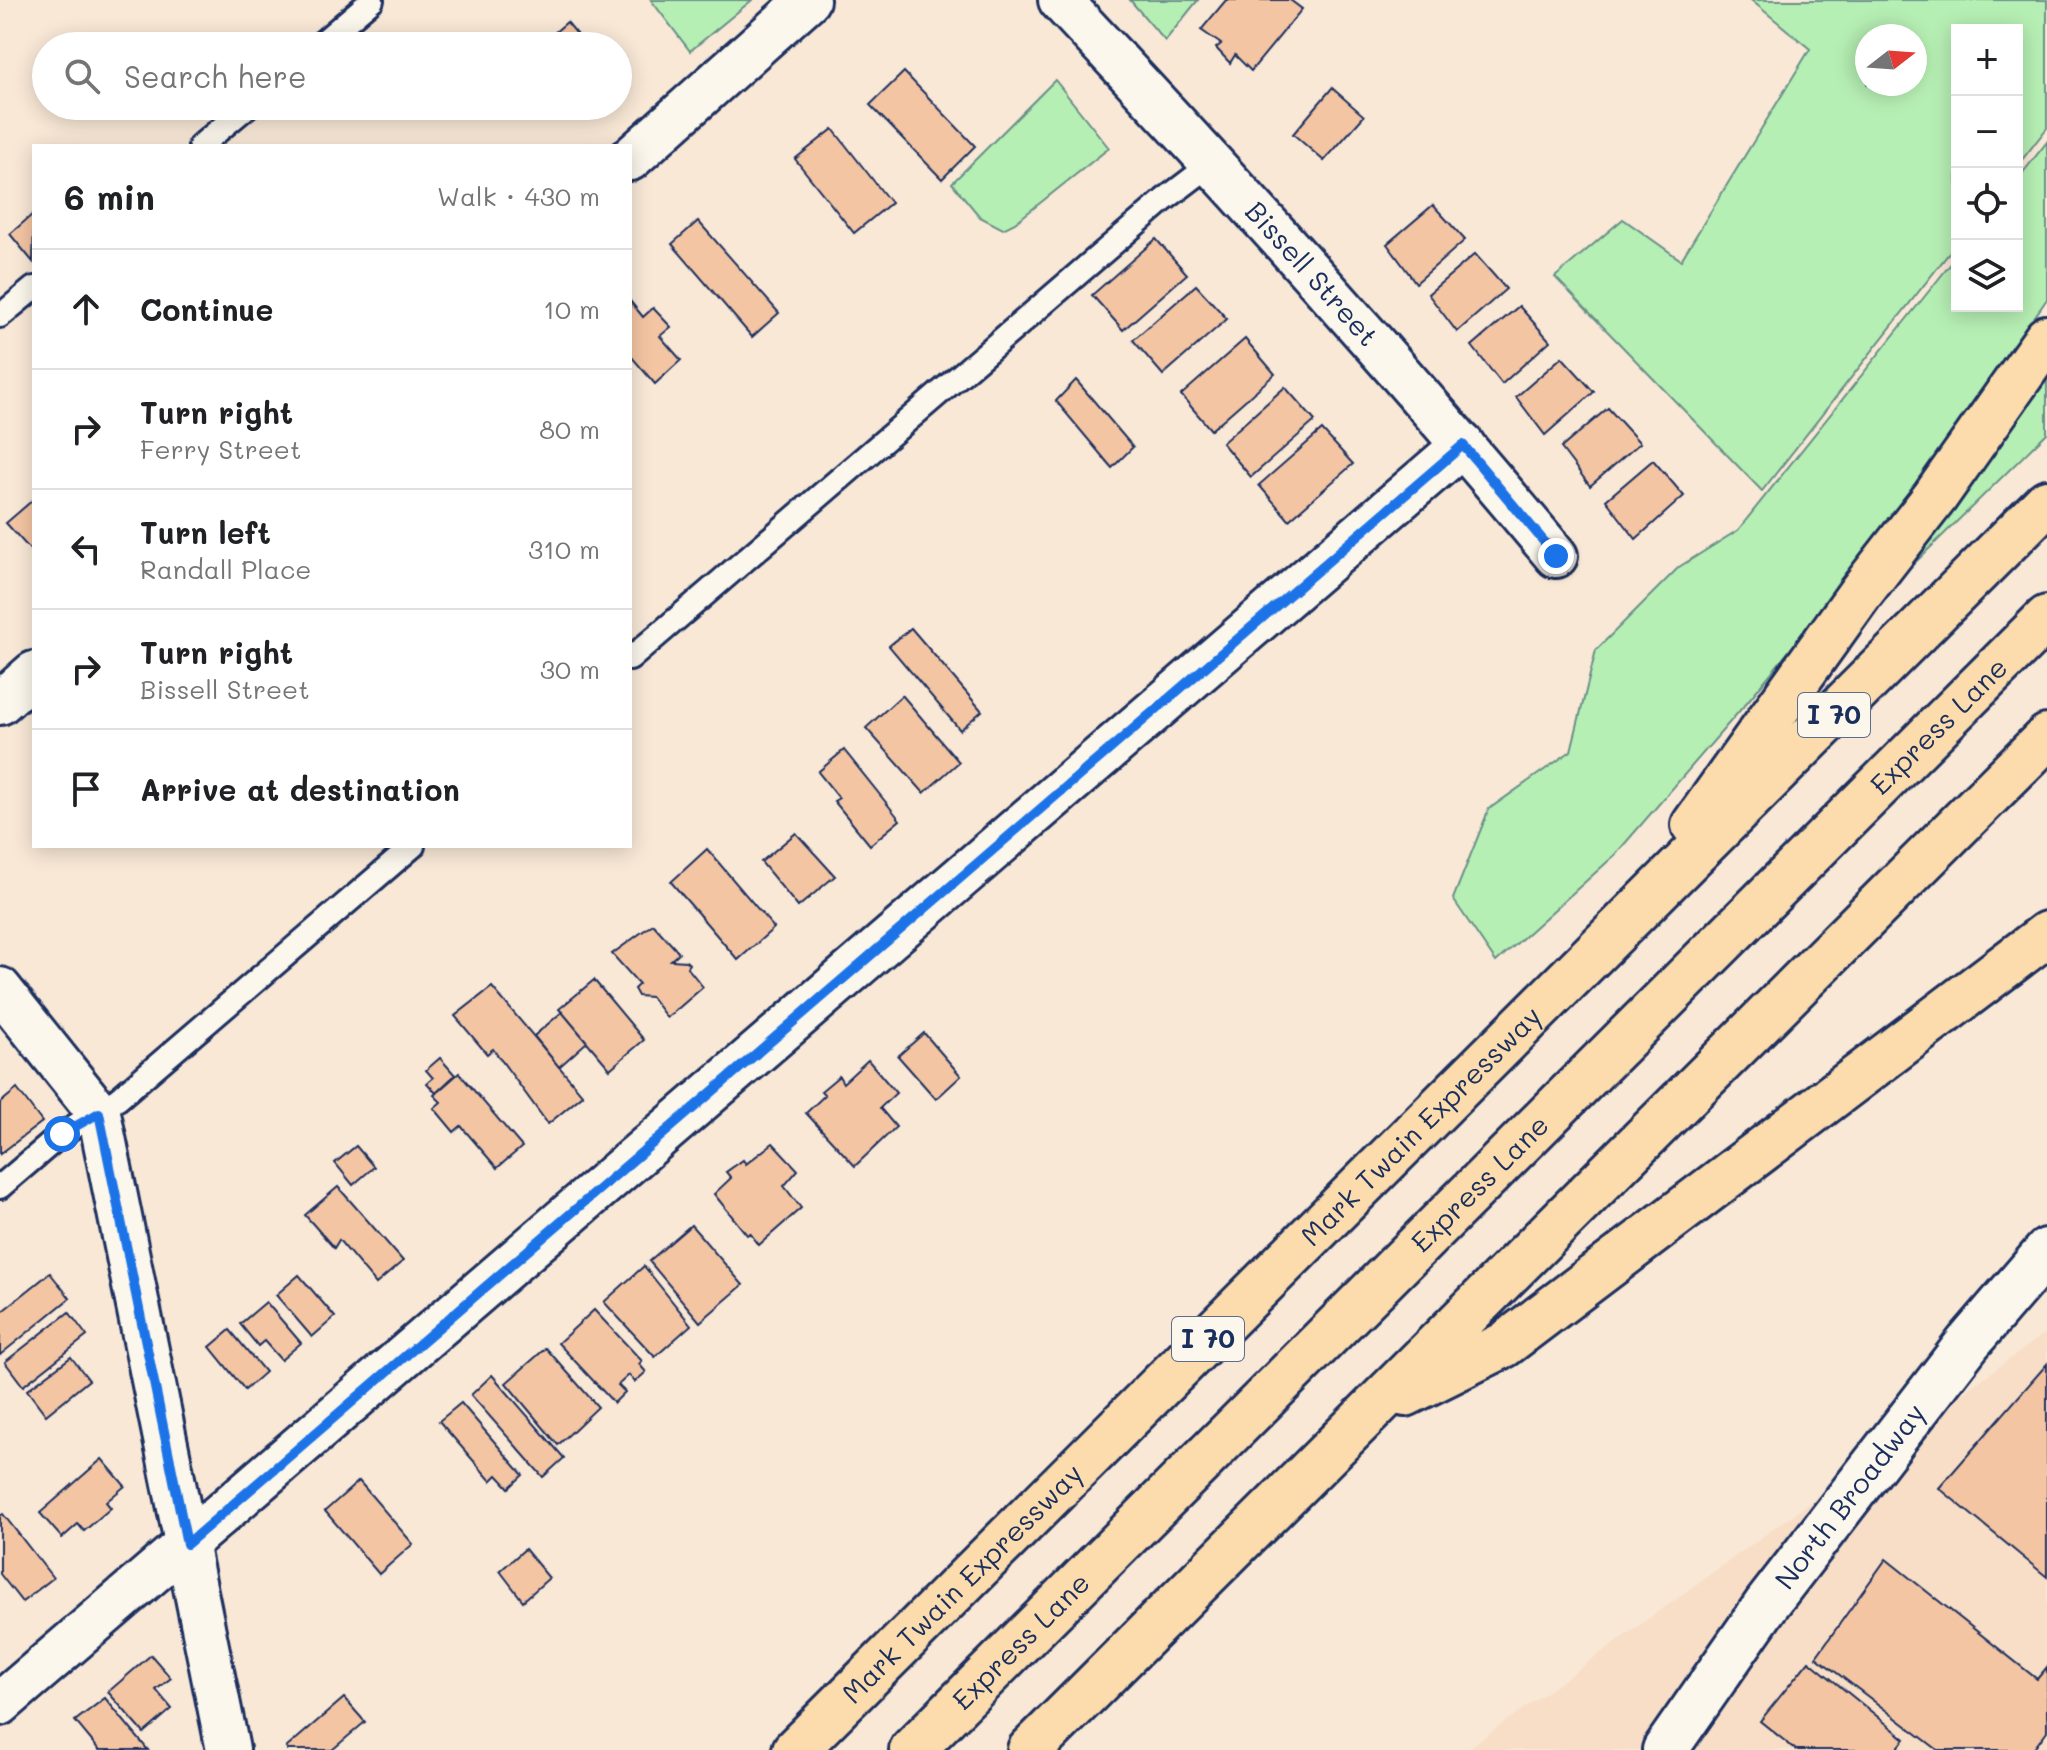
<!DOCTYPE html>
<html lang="en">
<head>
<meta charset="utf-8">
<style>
  :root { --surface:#fff; --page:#f6f6f6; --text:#202124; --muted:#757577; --line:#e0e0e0 }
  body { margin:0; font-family:Mali,sans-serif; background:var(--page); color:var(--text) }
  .controls { position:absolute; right:24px; top:24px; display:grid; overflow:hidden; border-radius:0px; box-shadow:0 4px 20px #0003 }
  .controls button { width:72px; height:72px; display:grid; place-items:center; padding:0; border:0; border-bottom:2px solid var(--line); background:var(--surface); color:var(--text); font:40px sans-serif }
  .compass { position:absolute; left:1855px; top:24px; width:72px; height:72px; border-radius:50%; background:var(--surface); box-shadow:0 4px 20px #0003; rotate:73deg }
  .stop { position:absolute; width:24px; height:24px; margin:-18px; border:6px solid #1a73e8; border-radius:50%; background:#fff }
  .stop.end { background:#1a73e8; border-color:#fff; box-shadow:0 2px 8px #0008 }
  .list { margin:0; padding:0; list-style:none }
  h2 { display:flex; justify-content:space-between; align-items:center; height:104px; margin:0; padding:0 32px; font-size:34px }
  h2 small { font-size:26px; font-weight:400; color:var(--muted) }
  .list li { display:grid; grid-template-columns:52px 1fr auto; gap:24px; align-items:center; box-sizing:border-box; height:120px; padding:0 32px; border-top:2px solid var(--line) }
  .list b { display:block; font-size:30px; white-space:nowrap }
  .list p { margin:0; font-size:26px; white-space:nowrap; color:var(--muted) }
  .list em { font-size:26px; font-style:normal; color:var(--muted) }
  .icon { flex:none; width:44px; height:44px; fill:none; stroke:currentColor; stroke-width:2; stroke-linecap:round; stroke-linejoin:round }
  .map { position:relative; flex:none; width:2047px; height:1750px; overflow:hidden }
  .search { position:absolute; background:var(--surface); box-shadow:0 4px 20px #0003; left:32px; top:32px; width:600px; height:88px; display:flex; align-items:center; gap:20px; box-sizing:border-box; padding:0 28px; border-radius:44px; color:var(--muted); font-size:30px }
  .panel { position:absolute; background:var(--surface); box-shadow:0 4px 20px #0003; left:32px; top:144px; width:600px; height:704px; border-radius:0px }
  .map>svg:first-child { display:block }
  .built { fill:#f8dec7 }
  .green { fill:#b6efb3; stroke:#688f88; stroke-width:2; fill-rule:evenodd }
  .building { fill:#f4c5a3; stroke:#1b2f5e; stroke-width:2 }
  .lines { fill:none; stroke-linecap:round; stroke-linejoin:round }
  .service-casing { stroke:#1b2f5e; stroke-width:28 }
  .minor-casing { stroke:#1b2f5e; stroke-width:48 }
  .secondary-casing { stroke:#1b2f5e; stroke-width:50 }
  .motorway-casing { stroke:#1b2f5e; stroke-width:50 }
  .service { stroke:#fbf7ec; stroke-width:22 }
  .minor { stroke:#fbf7ec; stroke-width:42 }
  .secondary { stroke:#fbf7ec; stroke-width:44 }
  .motorway { stroke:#fcdcac; stroke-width:44 }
  .route { stroke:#1a73e8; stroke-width:10 }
  .labels { text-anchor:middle; stroke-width:8; stroke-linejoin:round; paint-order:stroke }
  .shield { fill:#fbf7ec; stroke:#5e6b89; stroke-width:2 }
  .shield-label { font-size:26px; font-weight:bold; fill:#1b2f5e }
  .street-label { font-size:28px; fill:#1b2f5e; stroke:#fbf7ec }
</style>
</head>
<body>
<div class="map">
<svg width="2047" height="1750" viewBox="0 0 2047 1750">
  <rect width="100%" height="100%" fill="#f9e8d6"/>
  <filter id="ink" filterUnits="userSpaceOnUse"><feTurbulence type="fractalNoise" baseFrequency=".0125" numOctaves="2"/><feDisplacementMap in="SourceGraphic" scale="16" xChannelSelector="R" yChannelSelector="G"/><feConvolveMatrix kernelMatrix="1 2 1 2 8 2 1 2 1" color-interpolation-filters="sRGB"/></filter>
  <g filter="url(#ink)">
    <polygon class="built" points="2047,1332 2047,1750 1466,1750"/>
    <g class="green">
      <polygon points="651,0 752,0 690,51"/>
      <polygon points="1130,0 1198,0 1165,41"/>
      <path d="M1751,0H2047V128L2017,166V30H1957V243L1762,491L1555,277L1623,219L1681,260L1810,49ZM1915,36V84H1867V36Z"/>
      <polygon points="1055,80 1109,148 1015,223 1003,229 980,217 952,183"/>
      <polygon points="2047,142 2047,299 1875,546 1748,701 1615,855 1496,962 1453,899 1489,809 1571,751 1596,650 1679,567 1738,530 1957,256 1957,306 2017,306 2017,180"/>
      <polygon points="2047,371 2047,433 1879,598"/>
    </g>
    <g class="building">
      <polygon points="1226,0 1290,0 1302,9 1251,71 1235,55 1230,63 1216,48 1221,44 1201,30"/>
      <polygon points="567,22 587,46 541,46 540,45"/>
      <polygon points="904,72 975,146 942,179 870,105"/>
      <polygon points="1332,88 1364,116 1324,161 1293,134"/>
      <polygon points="833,129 891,203 854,233 795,159"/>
      <polygon points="1433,205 1465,240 1416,283 1387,244"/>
      <polygon points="33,214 34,216 33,262 10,234"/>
      <polygon points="698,221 779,313 752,337 672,244"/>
      <polygon points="1156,239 1187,274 1123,330 1092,295"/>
      <polygon points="1475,254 1506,289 1457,332 1428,294"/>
      <polygon points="1196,285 1227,319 1163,375 1133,340"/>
      <polygon points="630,301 643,317 653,308 671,327 660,336 681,360 655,384 630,355"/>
      <polygon points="1519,306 1550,341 1502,384 1472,346"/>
      <polygon points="1245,339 1275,374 1211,430 1181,395"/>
      <polygon points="1562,357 1594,392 1545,435 1516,397"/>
      <polygon points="1076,380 1133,447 1112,468 1056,401"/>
      <polygon points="1285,387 1315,421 1251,477 1222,443"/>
      <polygon points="1608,408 1640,443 1590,486 1561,448"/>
      <polygon points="1322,430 1353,464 1289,520 1259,485"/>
      <polygon points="1653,460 1684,496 1636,539 1606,500"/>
      <polygon points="34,499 34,554 6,523"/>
      <polygon points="911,628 982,711 960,730 889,646"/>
      <polygon points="902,695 959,762 924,793 866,728"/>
      <polygon points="844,750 900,820 870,845 834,801 839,798 818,772"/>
      <polygon points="796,833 835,876 798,907 761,862"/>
      <polygon points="707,849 774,928 738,960 671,882"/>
      <polygon points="653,924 679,953 671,960 686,961 689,964 687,967 703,987 667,1018 651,997 638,996 634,989 639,984 612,954"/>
      <polygon points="594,980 644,1040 610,1069 559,1009"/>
      <polygon points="492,987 583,1095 548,1124 493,1049 487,1054 455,1016"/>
      <polygon points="562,1012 587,1042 559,1067 534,1036"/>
      <polygon points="924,1033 961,1076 936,1099 898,1056"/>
      <polygon points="440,1058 455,1075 436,1093 427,1083 433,1078 426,1070"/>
      <polygon points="868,1060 896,1093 880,1108 896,1127 855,1166 806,1113 825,1095 821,1091 839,1076 843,1083"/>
      <polygon points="459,1073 522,1147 497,1168 461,1126 454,1132 434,1108 441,1102 434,1095"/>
      <polygon points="17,1089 42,1122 0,1154 0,1103"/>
      <polygon points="773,1143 798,1170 784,1186 801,1208 759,1245 750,1233 747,1235 714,1194 731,1178 726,1172 743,1160 746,1164"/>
      <polygon points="356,1146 374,1167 353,1185 335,1163"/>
      <polygon points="338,1187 403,1261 376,1284 339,1240 334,1248 305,1215"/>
      <polygon points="691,1225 743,1285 700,1322 649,1261"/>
      <polygon points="644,1266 691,1325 655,1357 604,1302"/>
      <polygon points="50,1273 70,1298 0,1355 0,1313"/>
      <polygon points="299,1275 335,1317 312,1337 276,1295"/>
      <polygon points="266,1302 301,1343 281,1360 264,1341 258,1346 240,1324"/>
      <polygon points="594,1310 642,1361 639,1364 646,1372 635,1382 629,1375 618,1385 625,1392 614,1403 558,1343"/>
      <polygon points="69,1312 87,1336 23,1386 5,1362"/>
      <polygon points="230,1330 265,1372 245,1390 210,1347"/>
      <polygon points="546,1348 598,1407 558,1445 506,1383"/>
      <polygon points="71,1357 89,1380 46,1415 27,1390"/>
      <polygon points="2047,1364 2047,1577 1939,1488"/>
      <polygon points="492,1375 564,1458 543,1477 471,1395"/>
      <polygon points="461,1403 523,1475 509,1488 497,1475 491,1481 439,1421"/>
      <polygon points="102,1459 125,1486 106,1502 111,1508 84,1531 78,1524 62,1538 40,1513"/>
      <polygon points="359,1481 413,1544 379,1574 325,1511"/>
      <polygon points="3,1514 53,1578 22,1602 0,1574 0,1516"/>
      <polygon points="525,1549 549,1578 523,1601 500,1571"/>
      <polygon points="1886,1559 2037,1679 2047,1667 2047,1731 2033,1750 1938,1750 1816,1657"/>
      <polygon points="151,1655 171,1678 156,1690 172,1709 144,1733 108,1692"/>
      <polygon points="1809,1661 1905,1739 1896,1750 1796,1750 1760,1721"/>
      <polygon points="105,1698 148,1750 99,1750 75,1721"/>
      <polygon points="344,1698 365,1722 332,1750 288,1750 286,1748"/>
    </g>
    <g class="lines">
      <defs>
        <g id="service">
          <polyline points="318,46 372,0"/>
          <polyline points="200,146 248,106"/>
          <polyline points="0,316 34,288"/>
          <polyline points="630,659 1164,200 1214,162"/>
          <polyline points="0,1187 62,1134 118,1099 413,846"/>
        </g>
        <g id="minor">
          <path id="s1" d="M1060,0C1231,181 1397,365 1556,556"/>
          <polyline points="630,159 808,0"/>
          <polyline points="0,703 34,673"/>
          <polyline points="0,989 99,1113 228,1750"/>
          <polyline points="0,1704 1463,445"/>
        </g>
        <g id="secondary">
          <path id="s2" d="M1665,1750L1766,1605L1968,1343L2047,1251"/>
        </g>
        <g id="motorway">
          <polyline points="1694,825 1861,592 1935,497 2047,338"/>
          <polyline points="1405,1394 1504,1345 2047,934"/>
          <path id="s3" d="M795,1750L2047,502"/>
          <path id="s4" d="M912,1750L2047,618"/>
          <polyline points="1030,1750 2047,737"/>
        </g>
      </defs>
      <use href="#service" class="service-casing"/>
      <use href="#minor" class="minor-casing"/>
      <use href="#secondary" class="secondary-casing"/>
      <use href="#motorway" class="motorway-casing"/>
      <use href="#service" class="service"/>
      <use href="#minor" class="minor"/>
      <use href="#secondary" class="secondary"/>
      <use href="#motorway" class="motorway"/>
    </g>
  </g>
  <g class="lines" filter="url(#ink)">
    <polyline class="route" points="62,1134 99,1113 187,1544 1463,445 1556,556"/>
  </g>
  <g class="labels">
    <g class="shield">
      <rect x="1798" y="693" width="72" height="44" rx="6"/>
      <rect x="1172" y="1317" width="72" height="44" rx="6"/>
    </g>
    <g class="shield-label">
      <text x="1834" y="724">I 70</text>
      <text x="1208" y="1348">I 70</text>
    </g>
    <g class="street-label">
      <text dy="10" stroke="none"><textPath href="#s1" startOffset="372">Bissell Street</textPath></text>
      <text dy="10" stroke="none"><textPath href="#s4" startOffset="1450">Express Lane</textPath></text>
      <text dy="10" stroke="none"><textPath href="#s3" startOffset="884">Mark Twain Expressway</textPath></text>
      <text dy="10" stroke="none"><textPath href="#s4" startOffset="802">Express Lane</textPath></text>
      <text dy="10" stroke="none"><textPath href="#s2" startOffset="314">North Broadway</textPath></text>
      <text dy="10" stroke="none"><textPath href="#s3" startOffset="236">Mark Twain Expressway</textPath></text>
      <text dy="10" stroke="none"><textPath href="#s4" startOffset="154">Express Lane</textPath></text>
    </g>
  </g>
</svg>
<div class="controls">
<button>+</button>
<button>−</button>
<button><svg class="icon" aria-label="locate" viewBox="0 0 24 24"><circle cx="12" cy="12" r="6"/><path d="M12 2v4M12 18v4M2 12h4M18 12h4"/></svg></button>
<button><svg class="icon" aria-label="layers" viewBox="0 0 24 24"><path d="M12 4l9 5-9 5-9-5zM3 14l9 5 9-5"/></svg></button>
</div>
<svg class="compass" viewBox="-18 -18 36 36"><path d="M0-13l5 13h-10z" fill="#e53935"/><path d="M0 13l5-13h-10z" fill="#757577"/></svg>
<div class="stop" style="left:62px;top:1134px"></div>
<div class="stop end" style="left:1556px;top:556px"></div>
<div class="search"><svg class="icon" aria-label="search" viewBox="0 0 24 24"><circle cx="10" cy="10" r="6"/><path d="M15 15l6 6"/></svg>Search here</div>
<section class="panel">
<h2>6 min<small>Walk · 430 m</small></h2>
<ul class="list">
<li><svg class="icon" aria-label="ahead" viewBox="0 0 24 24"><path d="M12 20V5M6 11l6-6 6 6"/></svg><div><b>Continue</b></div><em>10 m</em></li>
<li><svg class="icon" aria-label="right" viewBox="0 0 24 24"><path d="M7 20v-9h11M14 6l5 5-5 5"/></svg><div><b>Turn right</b><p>Ferry Street</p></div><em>80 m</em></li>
<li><svg class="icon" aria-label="left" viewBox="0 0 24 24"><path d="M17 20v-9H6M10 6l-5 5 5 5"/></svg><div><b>Turn left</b><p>Randall Place</p></div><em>310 m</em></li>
<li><svg class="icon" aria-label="right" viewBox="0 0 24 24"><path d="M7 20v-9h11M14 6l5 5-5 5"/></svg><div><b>Turn right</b><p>Bissell Street</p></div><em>30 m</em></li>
<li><svg class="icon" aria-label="arrive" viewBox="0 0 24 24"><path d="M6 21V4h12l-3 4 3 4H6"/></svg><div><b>Arrive at destination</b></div></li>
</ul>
</section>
</div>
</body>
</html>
